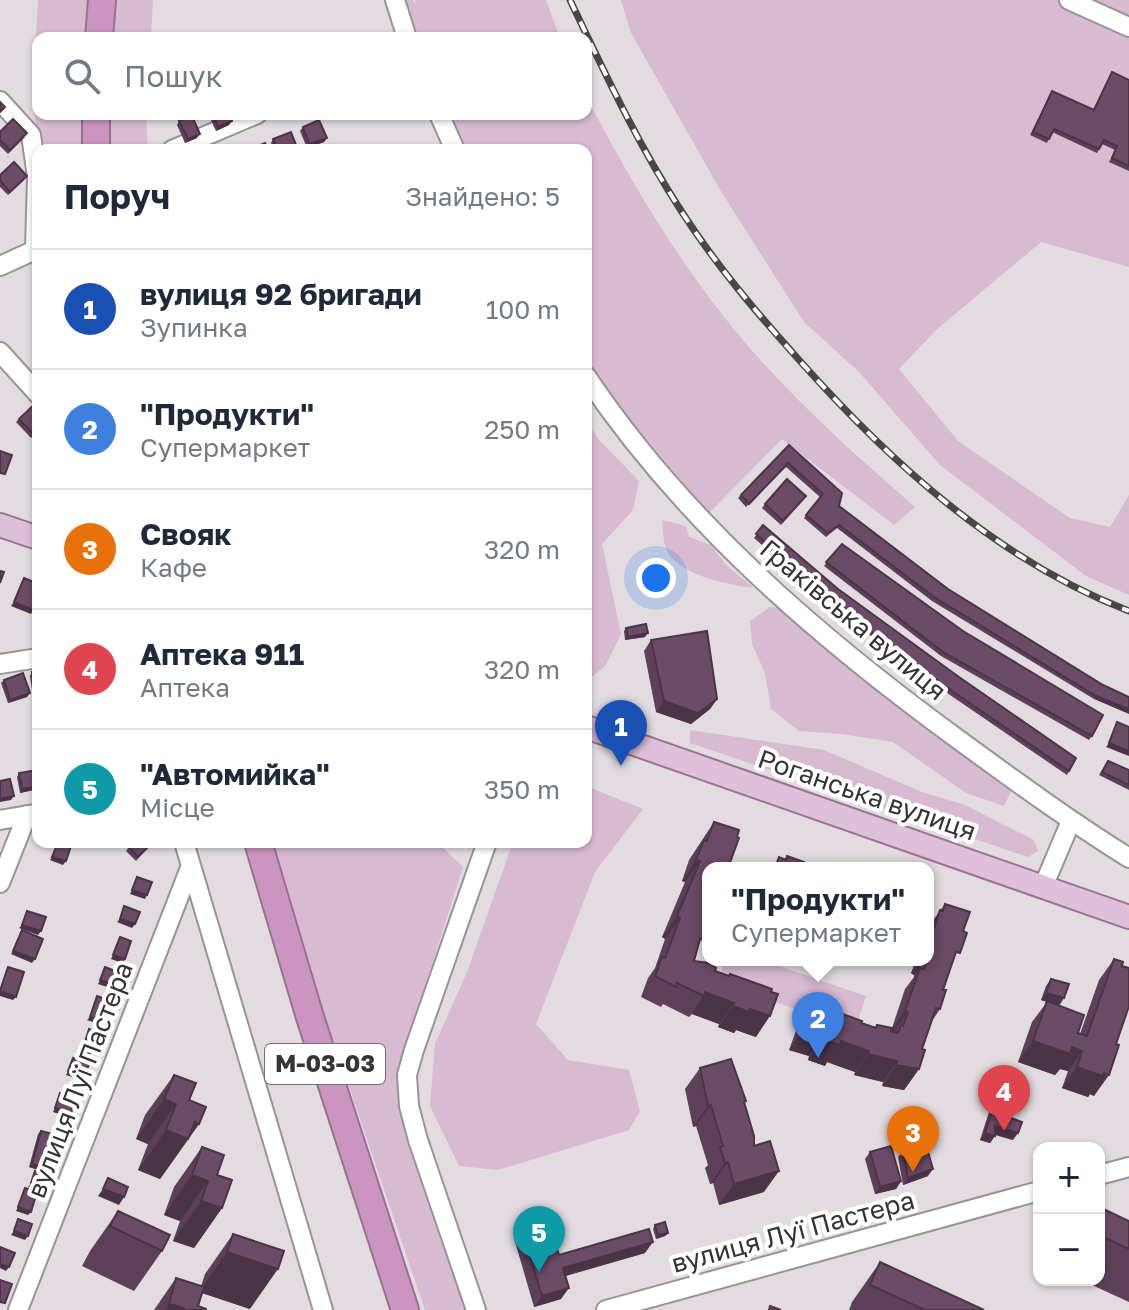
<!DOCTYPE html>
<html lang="uk">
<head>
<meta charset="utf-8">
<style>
  :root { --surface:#fff; --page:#f2f2f3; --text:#1f2937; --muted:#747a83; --line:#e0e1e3; --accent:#526815 }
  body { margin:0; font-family:"Golos Text",sans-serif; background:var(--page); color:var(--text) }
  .controls { position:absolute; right:24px; bottom:24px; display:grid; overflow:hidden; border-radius:16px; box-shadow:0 2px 6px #0004 }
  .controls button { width:72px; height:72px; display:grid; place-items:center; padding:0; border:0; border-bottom:2px solid var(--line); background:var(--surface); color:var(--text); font:40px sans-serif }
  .you { position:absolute; left:656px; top:578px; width:28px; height:28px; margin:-20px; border:6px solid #fff; border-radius:50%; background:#1a73e8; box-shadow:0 0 0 12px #1a73e833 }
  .badge { display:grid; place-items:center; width:52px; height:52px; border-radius:50%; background:var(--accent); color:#fff; font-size:26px; font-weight:700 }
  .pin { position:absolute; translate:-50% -66px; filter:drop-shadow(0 2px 4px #0008) }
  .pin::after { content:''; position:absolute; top:42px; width:28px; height:24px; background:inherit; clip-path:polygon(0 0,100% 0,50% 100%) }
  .popup { position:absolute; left:702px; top:862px; width:232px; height:104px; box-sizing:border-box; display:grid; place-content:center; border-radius:16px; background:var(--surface); filter:drop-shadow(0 2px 6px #0005); font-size:26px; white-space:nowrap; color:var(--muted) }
  .popup b { font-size:30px; color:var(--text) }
  .popup::after { content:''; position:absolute; left:50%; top:100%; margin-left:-16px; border:16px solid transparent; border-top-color:var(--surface) }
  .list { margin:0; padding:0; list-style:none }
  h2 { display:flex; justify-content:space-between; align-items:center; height:104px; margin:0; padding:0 32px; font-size:34px }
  h2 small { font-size:26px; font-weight:400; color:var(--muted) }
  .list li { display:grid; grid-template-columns:52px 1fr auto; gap:24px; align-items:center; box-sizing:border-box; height:120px; padding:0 32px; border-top:2px solid var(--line) }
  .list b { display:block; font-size:30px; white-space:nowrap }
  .list p { margin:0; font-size:26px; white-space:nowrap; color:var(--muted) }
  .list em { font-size:26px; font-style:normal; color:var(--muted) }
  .icon { flex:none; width:44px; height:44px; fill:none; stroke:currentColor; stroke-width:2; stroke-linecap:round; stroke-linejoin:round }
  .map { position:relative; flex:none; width:1129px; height:1310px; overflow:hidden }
  .search { position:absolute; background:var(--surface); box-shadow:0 2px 6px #0004; left:32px; top:32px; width:560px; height:88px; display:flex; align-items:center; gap:20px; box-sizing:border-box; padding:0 28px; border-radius:16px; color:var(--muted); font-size:30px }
  .panel { position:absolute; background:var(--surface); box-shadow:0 2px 6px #0004; left:32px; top:144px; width:560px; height:704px; border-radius:16px }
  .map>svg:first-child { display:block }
  .green { fill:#d8bad1 }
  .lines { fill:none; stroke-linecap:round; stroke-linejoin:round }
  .minor-casing { stroke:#999398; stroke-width:22 }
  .major-casing { stroke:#987290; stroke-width:26 }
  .highway-casing { stroke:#987290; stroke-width:30 }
  .minor { stroke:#fff; stroke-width:18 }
  .major { stroke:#e0bfda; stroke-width:22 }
  .highway { stroke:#cc94c1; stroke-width:26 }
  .rail-casing { stroke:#494648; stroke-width:7 }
  .rail { stroke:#fff; stroke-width:4; stroke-dasharray:12; stroke-linecap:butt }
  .wall { fill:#5d4058 }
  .shaded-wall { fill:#4c3447 }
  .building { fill:#6c4b66; stroke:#4c3447; stroke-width:2 }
  .labels { text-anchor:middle; stroke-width:8; stroke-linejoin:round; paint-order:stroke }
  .shield { fill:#fff; stroke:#727072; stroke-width:2 }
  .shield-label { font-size:24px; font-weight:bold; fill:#363335 }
  .street-label { font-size:26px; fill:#363335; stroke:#fff }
</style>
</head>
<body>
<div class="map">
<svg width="1129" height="1310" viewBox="0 0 1129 1310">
  <rect width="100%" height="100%" fill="#e2dce1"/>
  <g class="green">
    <polygon points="38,0 90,0 87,38 38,38 38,114 87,114 88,150 38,150 33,88"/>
    <polygon points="114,0 153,0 151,38 111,38"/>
    <polygon points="398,0 413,0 416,5 415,0 546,0 560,38 412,38"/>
    <polygon points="621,0 1129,0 1129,267 1041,242 936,330 899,369 958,441 1070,518 1110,527 1129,495 1129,595 1086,576 940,465 859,372 804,322 722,193 631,33"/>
    <path d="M586,96C626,173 671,250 725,318C780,388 848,449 915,507L894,525L782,439L709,513L625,414L586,361V150H460L444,114H586Z"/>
    <polygon points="108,114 146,114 148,150 109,150"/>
    <polygon points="586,420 599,440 639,481 633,510 602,544 621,634 606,665 592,677 586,671"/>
    <path d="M662,520L686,526L689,537L711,545L726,565L754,588C728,585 673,574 665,546C663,538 663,528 662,520Z"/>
    <polygon points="770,607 779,608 901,709 1012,789 1004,806 966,793 893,742 842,734 799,731 771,709 765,673 752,644 750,621"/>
    <polygon points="690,730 824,750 922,792 965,805 1034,840 1038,851 1028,857 690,743"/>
    <polygon points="586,786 643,809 595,872 536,1024 568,1060 629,1070 640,1111 629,1130 498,1170 459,1166 430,1106 435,1044 467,972 513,842 586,842"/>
    <polygon points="273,842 437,842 463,867 397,1075 468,1310 425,1310 321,1004"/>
    <polygon points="725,960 761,960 866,996 855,1029 718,983"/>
  </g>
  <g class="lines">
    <defs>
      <g id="minor">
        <polyline points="395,0 407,38"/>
        <polyline points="1069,0 1129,27"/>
        <polyline points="0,101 31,135 37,177 35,250 0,266"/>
        <polyline points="439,114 455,150"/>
        <polyline points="172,150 257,114"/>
        <polyline points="0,352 38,394"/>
        <path d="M586,376C684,522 818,637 959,740C1015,781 1070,821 1129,858"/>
        <polyline points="0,664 38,658"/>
        <polyline points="0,820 35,814"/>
        <polyline points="184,842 323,1310"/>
        <polyline points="0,883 27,815"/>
        <polyline points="1043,887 1071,821"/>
        <polyline points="1099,1175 1129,1167"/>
        <polyline points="18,1310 190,868"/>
        <polyline points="476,1310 418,1140 409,1106 407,1075 414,1050 487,842"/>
        <polyline points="606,1310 1039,1191"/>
      </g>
      <g id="major">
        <polyline points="0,525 38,538"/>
        <polyline points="586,727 1129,917"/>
      </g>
      <g id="highway">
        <polyline points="99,38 102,0"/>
        <polyline points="96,114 96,150"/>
        <polyline points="258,842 309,1014 405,1310"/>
      </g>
    </defs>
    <use href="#minor" class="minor-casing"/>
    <use href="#major" class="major-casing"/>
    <use href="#highway" class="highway-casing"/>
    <use href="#minor" class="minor"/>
    <use href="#major" class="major"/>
    <use href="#highway" class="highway"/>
    <defs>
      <path id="rail" d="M570,0C604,71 637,143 680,209C715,264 756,312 800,361C891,463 999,561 1129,611"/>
    </defs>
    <use href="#rail" class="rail-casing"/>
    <use href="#rail" class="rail"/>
  </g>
  <g class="wall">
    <polygon points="1112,72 1129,80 1129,171 1109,162 1115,150 1102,144 1097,153 1052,132 1047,143 1030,135 1052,91 1093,110"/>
    <polygon points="211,114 228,114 229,125 216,131 209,116"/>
    <polygon points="179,121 197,138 185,143 177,125"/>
    <polygon points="303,127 327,138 324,142 307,148 300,131"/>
    <polygon points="0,132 25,137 8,154 0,146"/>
    <polygon points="273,139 298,150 274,150 271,143"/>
    <polygon points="0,175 24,180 8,195 0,187"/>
    <polygon points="19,419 38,432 31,438 16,422"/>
    <polygon points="789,445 839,506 948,589 1103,685 1129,697 1094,699 932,601 837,528 826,537 804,518 820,497 786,467 746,507 738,498"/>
    <polygon points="803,500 781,525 762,508 765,504"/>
    <polygon points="763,525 838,589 959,677 1076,758 1067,775 950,695 831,606 754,538"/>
    <polygon points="842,544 1092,736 1089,740 941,656 824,566"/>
    <polygon points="626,628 645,637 625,640 624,631"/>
    <polygon points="651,640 717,699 710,709 691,724 656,712 644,651"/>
    <polygon points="32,672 38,672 38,696 33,697 30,676"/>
    <polygon points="4,680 27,697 8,703 1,683"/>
    <polygon points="1108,761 1129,770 1129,790 1099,775"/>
    <polygon points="38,770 38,789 20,793 17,777 19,773"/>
    <polygon points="714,822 698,946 694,961 728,976 730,974 756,1037 736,1030 734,1033 718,1027 719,1024 692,1014 689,1017 663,1004 661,1007 641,997 648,978 655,968 665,939 662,937 685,882 682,881 689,860"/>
    <polygon points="129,847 148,847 136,861 126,851"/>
    <polygon points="945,904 952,964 943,990 940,1009 932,1021 922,1049 919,1069 904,1090 882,1086 883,1082 854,1075 855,1072 827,1062 825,1066 808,1060 809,1056 789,1050 797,1028 811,1007 818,1009 820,1006 875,1028 877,1025 892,1028 905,989 914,977 914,975 911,973 916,960 928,960 928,927"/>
    <polygon points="1114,959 1094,1096 1090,1094 1088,1097 1062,1088 1068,1071 1060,1069 1055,1075 1018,1062 1032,1022 1047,1002 1041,1000 1046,986 1051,979 1059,1006 1078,1033 1080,1034 1099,980"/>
    <polygon points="700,1068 744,1104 764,1192 719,1205 713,1183 710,1184 705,1168 708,1165 696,1126 693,1127 685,1089"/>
    <polygon points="174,1075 189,1100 199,1124 160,1179 138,1170 148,1144 136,1139 145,1115"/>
    <polygon points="994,1105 999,1114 1013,1140 995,1135 990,1143 980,1140 989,1112"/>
    <polygon points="41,1131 48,1173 29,1167 38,1134"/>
    <polygon points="202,1147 217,1175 222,1208 194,1248 173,1241 180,1221 164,1215 174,1187"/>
    <polygon points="903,1150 916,1152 928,1176 903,1185 898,1157"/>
    <polygon points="870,1152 901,1181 896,1189 875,1194 865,1159"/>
    <polygon points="1099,1207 1129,1221 1129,1302 1081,1280 1099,1280"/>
    <polygon points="118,1211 162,1251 134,1291 82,1266 90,1251"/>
    <polygon points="655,1225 668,1233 665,1236 656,1239 653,1229"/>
    <polygon points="521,1227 559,1255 645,1253 565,1276 561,1299 534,1307 514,1238"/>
    <polygon points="233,1234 250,1309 202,1293 198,1306 206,1310 154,1310 176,1278 201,1286 205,1274"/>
    <polygon points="880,1262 984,1310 849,1310 852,1302"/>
  </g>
  <g class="shaded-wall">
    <polygon points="232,121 229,125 216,131 218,127"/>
    <polygon points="200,134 197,138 185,143 188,139"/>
    <polygon points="327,138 324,142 307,148 309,144"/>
    <polygon points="14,602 33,610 31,614 11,606"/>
    <polygon points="648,633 645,637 625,640 628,637"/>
    <polygon points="30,693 27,697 8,703 10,700"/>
    <polygon points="1096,696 1129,709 1129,714 1094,699"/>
    <polygon points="717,699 710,709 691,724 656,712 664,701"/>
    <polygon points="1109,743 1129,751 1129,756 1106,747"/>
    <polygon points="38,786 38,789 20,793 22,789"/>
    <polygon points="14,796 11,800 0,802 0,799"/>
    <polygon points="52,857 66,861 63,865 50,860"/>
    <polygon points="696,860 700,861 685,882 682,881"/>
    <polygon points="132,890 147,895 145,899 130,894"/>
    <polygon points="677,916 680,918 665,939 662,937"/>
    <polygon points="120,919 135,924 132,928 117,922"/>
    <polygon points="22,925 41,931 38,935 19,928"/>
    <polygon points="13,951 35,959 32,963 11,954"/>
    <polygon points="113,955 125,959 122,963 111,959"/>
    <polygon points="920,960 925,960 914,975 911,973"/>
    <polygon points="100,980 116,985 113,989 98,984"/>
    <polygon points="0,991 16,997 13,1000 0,996"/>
    <polygon points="705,992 734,1003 719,1024 692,1014"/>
    <polygon points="1046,993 1064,998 1059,1006 1041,1000"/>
    <polygon points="733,1006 750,1009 770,1016 756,1037 736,1030 734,1033 718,1027"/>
    <polygon points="905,1011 908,1012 893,1033 890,1032"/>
    <polygon points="90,1017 103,1021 101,1025 87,1020"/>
    <polygon points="804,1029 824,1036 809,1056 789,1050"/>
    <polygon points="823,1039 841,1041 869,1051 855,1072 827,1062 825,1066 808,1060"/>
    <polygon points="1033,1041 1072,1047 1082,1051 1068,1071 1060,1069 1055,1075 1018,1062"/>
    <polygon points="83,1048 93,1051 90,1055 80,1051"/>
    <polygon points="868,1054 897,1061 883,1082 854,1075"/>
    <polygon points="896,1065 919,1069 904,1090 882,1086"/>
    <polygon points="1077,1067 1109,1075 1094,1096 1090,1094 1088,1097 1062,1088"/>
    <polygon points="68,1071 84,1077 82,1080 66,1075"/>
    <polygon points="164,1099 176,1104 148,1144 136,1139"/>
    <polygon points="711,1105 696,1126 693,1127 708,1106"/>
    <polygon points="55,1108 71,1113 69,1117 53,1112"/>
    <polygon points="195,1122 199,1124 160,1179 138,1170 166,1130"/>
    <polygon points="995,1126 1018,1133 1013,1140 990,1133"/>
    <polygon points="985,1133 995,1136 990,1143 980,1140"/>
    <polygon points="728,1162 713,1183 710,1184 725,1163"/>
    <polygon points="32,1164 51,1169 48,1173 29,1167"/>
    <polygon points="933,1169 928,1176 903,1185 908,1178"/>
    <polygon points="779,1171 764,1192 719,1205 734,1184"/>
    <polygon points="192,1175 208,1181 180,1221 164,1215"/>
    <polygon points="901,1181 896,1189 875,1194 880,1187"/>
    <polygon points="31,1183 45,1188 42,1192 28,1187"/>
    <polygon points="103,1189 124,1197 119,1205 98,1196"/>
    <polygon points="201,1201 222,1208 194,1248 173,1241"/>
    <polygon points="18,1207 31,1212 28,1215 16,1211"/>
    <polygon points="14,1231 28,1236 25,1240 11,1235"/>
    <polygon points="668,1233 665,1236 656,1239 658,1235"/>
    <polygon points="653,1242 645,1253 555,1279 563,1268"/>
    <polygon points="227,1252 278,1269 250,1309 199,1292"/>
    <polygon points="0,1264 9,1267 6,1271 0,1268"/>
    <polygon points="569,1288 561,1299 534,1307 542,1296"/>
    <polygon points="169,1304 184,1308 183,1310 164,1310"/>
  </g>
  <g class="building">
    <polygon points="1112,72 1129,80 1129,166 1112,158 1117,146 1104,140 1099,149 1054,129 1049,139 1033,132 1052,91 1094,110"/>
    <polygon points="0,102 5,107 0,112"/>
    <polygon points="213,114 228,114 232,121 218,127"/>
    <polygon points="192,116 200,134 188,139 179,121"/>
    <polygon points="13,119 27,133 10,150 0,140 0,132"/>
    <polygon points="319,120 327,138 309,144 303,127"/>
    <polygon points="291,132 298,150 278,150 273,139"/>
    <polygon points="265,143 268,150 248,150"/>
    <polygon points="14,162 27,176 10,192 0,180 0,175"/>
    <polygon points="36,403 38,405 38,431 34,435 19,419"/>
    <polygon points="789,445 842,493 839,506 948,589 1103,685 1129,697 1129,709 1096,696 934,597 839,525 828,533 806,515 823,494 788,463 749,504 741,495"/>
    <polygon points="0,451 12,455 5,474 0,473"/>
    <polygon points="787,479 806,496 783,521 765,504"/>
    <polygon points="763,525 838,589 959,677 1076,758 1069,771 952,691 833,603 756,534"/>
    <polygon points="842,544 963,631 1103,715 1092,736 943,652 826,562"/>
    <polygon points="0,571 4,572 0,583"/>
    <polygon points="24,578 38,584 38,599 33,610 14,602"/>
    <polygon points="646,624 648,633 628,637 626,628"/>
    <polygon points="707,631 717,699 698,713 664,701 651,640"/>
    <polygon points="32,672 38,672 38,693 35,694"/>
    <polygon points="23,673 30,693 10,700 4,680"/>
    <polygon points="1117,722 1129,727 1129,751 1109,743"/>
    <polygon points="1108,761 1129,770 1129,785 1102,772"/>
    <polygon points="38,770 38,786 22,789 19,773"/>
    <polygon points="10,779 14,796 0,799 0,781"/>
    <polygon points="714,822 739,830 737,837 739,838 728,868 708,868 708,924 703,940 700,939 694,961 709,963 716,968 715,971 729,976 730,974 772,989 771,992 778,994 770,1016 750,1009 749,1012 733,1006 734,1003 705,992 704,996 677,983 676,987 655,976 662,957 665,958 680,918 677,916 700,861 696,860 704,840 707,841"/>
    <polygon points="58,842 72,843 66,861 52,857"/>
    <polygon points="134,842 143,842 148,847 138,857 129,847"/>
    <polygon points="787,856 804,862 803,865 811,868 775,868 779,857 786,860"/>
    <polygon points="137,877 152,882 147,895 132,890"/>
    <polygon points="945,904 970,912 963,931 967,933 960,953 956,952 943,990 946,990 940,1009 936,1008 922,1049 925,1050 919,1069 896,1065 897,1061 868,1054 869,1051 841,1041 839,1045 823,1039 824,1036 804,1029 811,1007 819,1009 820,1006 862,1021 861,1023 876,1028 877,1025 892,1028 891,1031 898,1033 901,1025 903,1026 908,1012 905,1011 920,968 924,969 928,960 929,954 928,953 928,945 940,910 943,911"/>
    <polygon points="124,906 140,912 135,924 120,919"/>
    <polygon points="27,911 46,917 41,931 22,925"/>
    <polygon points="22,930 43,939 35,959 13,951"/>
    <polygon points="120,937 131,941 125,959 113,955"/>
    <polygon points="1114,959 1123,962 1122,966 1129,968 1129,1006 1116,1044 1119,1045 1109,1075 1104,1073 1103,1076 1077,1067 1082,1051 1072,1047 1070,1054 1033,1041 1047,1001 1084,1015 1078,1033 1087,1036"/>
    <polygon points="8,967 24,972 16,997 0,991"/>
    <polygon points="105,967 120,973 116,985 100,980"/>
    <polygon points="1051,979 1069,984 1064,998 1046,993"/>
    <polygon points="97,996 111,1001 103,1021 90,1017"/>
    <polygon points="89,1029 99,1033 93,1051 83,1048"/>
    <polygon points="73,1058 89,1064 84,1077 68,1071"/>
    <polygon points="731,1059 746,1101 744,1102 754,1136 754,1146 770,1141 779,1171 734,1184 728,1162 725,1163 720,1147 723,1146 711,1105 708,1106 700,1068"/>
    <polygon points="174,1075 196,1083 189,1100 206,1107 199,1124 195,1122 188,1139 166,1130 176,1104 164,1099"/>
    <polygon points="60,1093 76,1099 71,1113 55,1108"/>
    <polygon points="994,1105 1001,1107 999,1114 1022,1122 1018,1133 995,1126 995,1136 985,1133"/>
    <polygon points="41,1131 60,1136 51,1169 32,1164"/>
    <polygon points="891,1146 901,1181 880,1187 870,1152"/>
    <polygon points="915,1146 916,1152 927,1149 933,1169 908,1178 903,1150"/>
    <polygon points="202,1147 224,1155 217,1175 232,1180 222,1208 201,1201 208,1181 192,1175"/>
    <polygon points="35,1171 49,1176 45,1188 31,1183"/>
    <polygon points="108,1178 128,1187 124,1197 103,1189"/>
    <polygon points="25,1188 37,1192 31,1212 18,1207"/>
    <polygon points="1099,1207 1129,1221 1129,1249 1099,1235"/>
    <polygon points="118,1211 170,1235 162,1251 110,1226"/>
    <polygon points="18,1219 32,1224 28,1236 14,1231"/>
    <polygon points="548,1219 559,1255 649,1229 653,1242 563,1268 569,1288 542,1296 521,1227"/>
    <polygon points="665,1222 668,1233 658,1235 655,1225"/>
    <polygon points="233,1234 284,1251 278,1269 227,1252"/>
    <polygon points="0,1247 15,1253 9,1267 0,1264"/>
    <polygon points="880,1262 984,1310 925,1310 870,1285"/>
    <polygon points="176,1278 204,1287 198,1306 206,1309 206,1310 183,1310 184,1308 169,1304"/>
    <polygon points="0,1280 12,1284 5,1303 0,1302"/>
    <polygon points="770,1306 781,1310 769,1310"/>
  </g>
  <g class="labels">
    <rect class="shield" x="265" y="1044" width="120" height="40" rx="6"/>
    <g class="shield-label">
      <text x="325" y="1072">М-03-03</text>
    </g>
    <g class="street-label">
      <text transform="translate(853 620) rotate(40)" y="9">Граківська вулиця</text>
      <text transform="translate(867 795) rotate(19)" y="9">Роганська вулиця</text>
      <text transform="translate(80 1080) rotate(-69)" y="9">вулиця Луї Пастера</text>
      <text transform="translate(793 1232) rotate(-15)" y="9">вулиця Луї Пастера</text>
    </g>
  </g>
</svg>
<div class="controls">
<button>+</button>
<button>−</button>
</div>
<div class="you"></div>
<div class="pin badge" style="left:621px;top:766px;background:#1a4fb4">1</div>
<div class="pin badge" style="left:818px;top:1058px;background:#3f7fe0">2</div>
<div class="popup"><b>&quot;Продукти&quot;</b>Супермаркет</div>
<div class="pin badge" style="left:913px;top:1172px;background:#e8710a">3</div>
<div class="pin badge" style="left:1004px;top:1131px;background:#e0444e">4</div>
<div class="pin badge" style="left:539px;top:1272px;background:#0f9aa8">5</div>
<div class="search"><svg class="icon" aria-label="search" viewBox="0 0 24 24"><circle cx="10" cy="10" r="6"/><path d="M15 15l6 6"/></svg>Пошук</div>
<section class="panel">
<h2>Поруч<small>Знайдено: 5</small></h2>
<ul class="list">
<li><span class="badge" style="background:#1a4fb4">1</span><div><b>вулиця 92 бригади</b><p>Зупинка</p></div><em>100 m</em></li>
<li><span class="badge" style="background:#3f7fe0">2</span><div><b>&quot;Продукти&quot;</b><p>Супермаркет</p></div><em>250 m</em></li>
<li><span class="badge" style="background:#e8710a">3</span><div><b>Свояк</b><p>Кафе</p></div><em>320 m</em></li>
<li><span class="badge" style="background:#e0444e">4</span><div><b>Аптека 911</b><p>Аптека</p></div><em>320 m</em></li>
<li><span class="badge" style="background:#0f9aa8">5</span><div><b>&quot;Автомийка&quot;</b><p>Місце</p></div><em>350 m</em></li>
</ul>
</section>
</div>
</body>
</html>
